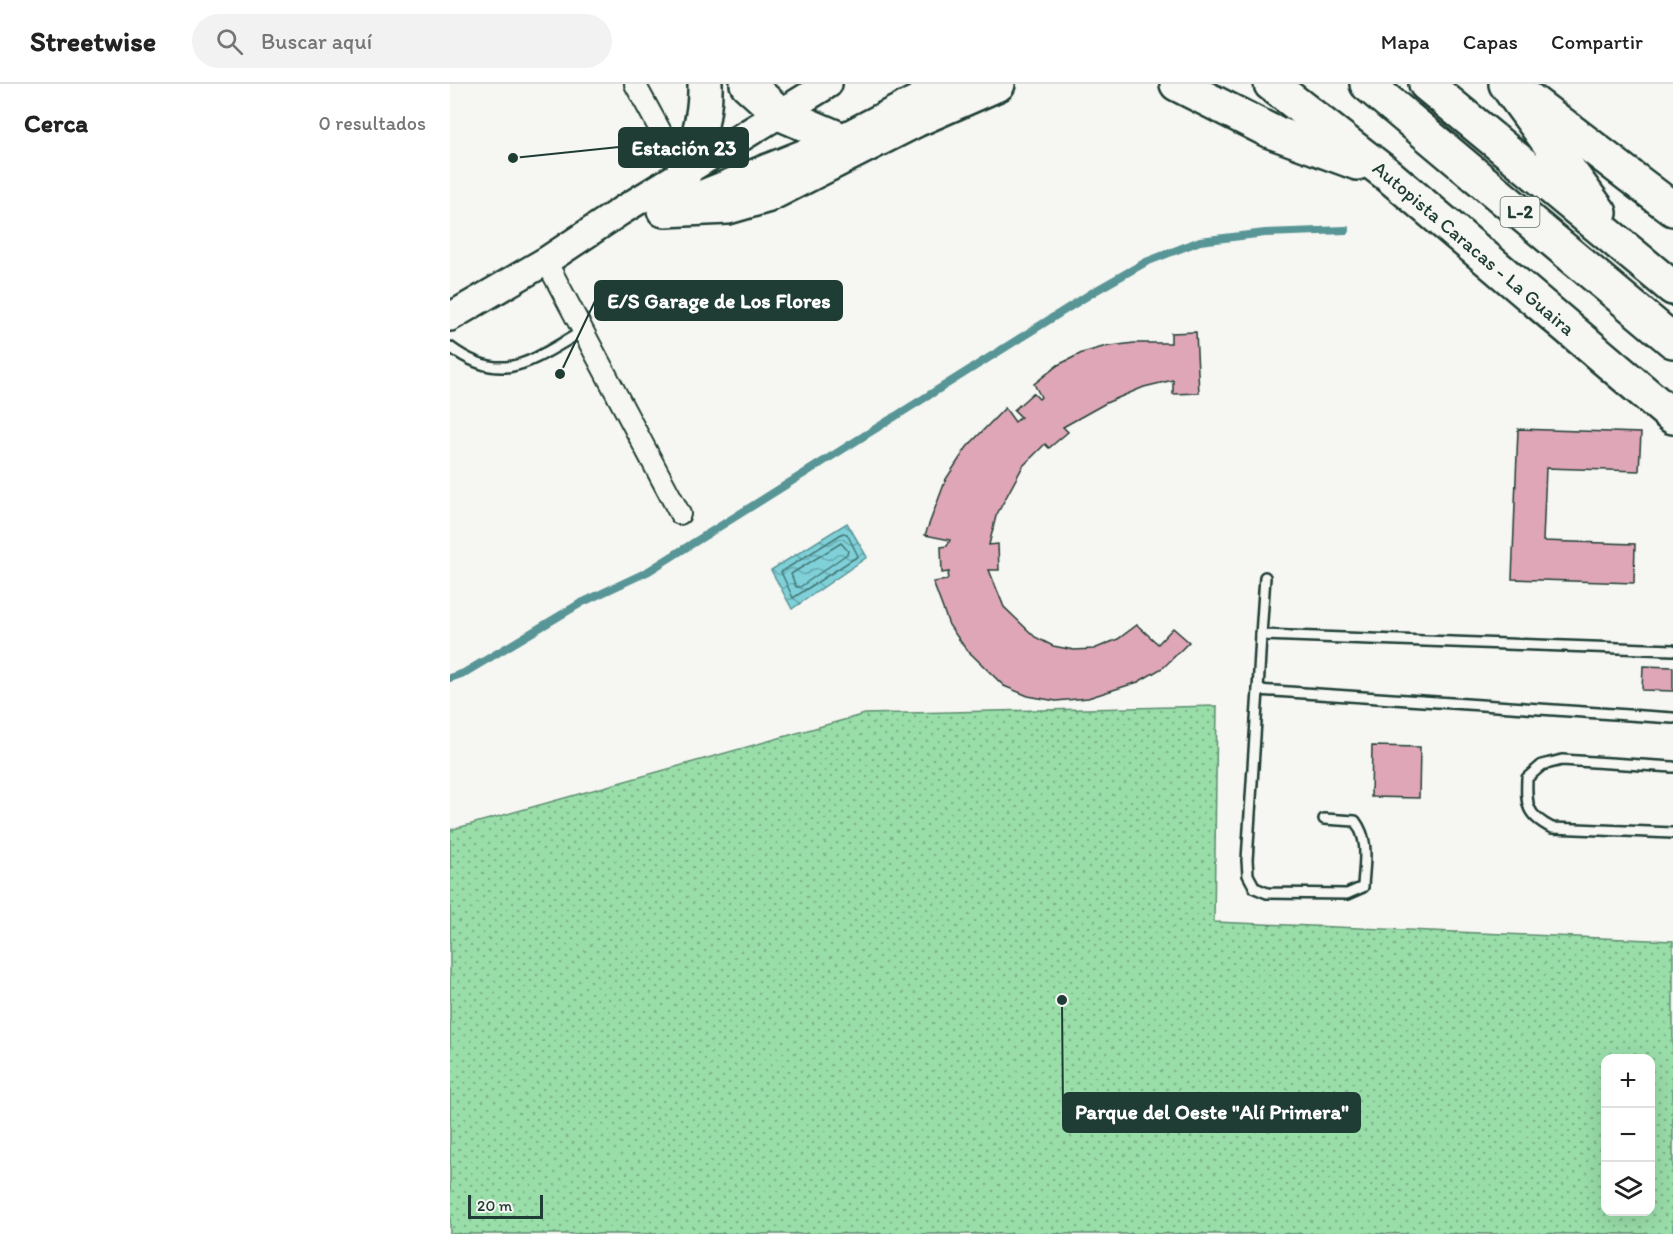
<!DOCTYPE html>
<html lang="es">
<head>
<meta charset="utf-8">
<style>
  :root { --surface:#fff; --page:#f2f2f2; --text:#222; --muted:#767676; --line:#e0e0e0 }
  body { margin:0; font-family:Itim,sans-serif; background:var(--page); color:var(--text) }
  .controls { position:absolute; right:18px; bottom:18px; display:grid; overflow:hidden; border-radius:12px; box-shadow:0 6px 24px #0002 }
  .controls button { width:54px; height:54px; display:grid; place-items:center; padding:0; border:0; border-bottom:2px solid var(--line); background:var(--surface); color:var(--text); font:30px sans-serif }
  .scale { position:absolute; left:18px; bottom:15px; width:75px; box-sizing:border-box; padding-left:6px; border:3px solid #1f3d34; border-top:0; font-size:16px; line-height:21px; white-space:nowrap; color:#1f3d34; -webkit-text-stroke:4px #f6f6f2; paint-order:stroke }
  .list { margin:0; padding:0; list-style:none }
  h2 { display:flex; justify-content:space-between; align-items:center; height:78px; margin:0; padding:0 24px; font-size:26px }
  h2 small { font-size:20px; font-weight:400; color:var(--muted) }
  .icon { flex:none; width:33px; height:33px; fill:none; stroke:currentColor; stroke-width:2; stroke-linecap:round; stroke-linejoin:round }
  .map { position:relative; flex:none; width:1223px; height:1150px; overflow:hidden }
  header { display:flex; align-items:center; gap:36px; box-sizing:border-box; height:84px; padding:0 30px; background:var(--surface); border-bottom:2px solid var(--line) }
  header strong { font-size:28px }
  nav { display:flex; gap:33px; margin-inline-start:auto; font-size:21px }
  .search { width:420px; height:54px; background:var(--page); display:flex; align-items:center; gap:15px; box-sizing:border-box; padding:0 21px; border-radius:33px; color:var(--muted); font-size:22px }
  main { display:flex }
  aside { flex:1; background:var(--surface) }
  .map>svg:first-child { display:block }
  .grass { fill:url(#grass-dots); stroke:#5c8d6e; stroke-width:1.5; fill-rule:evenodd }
  .water { fill:url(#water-waves); stroke:#599596; stroke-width:1.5 }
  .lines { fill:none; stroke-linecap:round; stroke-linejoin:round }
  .shore { stroke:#457876; stroke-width:1.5 }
  .stream { stroke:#599596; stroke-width:8 }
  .building { fill:#dea6b7; stroke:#1f3d34; stroke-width:1.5 }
  .lane-casing { stroke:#1f3d34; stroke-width:14 }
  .street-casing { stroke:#1f3d34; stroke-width:24 }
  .secondary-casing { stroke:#1f3d34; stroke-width:32 }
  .highway-casing { stroke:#1f3d34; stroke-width:38 }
  .lane { stroke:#f6f6f2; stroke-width:9 }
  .street { stroke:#f6f6f2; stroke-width:20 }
  .secondary { stroke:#f6f6f2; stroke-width:27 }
  .highway { stroke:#f6f6f2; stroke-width:33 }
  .labels { text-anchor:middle; stroke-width:4.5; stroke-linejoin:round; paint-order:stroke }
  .shield { fill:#f6f6f2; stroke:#60746d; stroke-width:1.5 }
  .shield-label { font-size:18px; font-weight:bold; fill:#1f3d34 }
  .street-label { font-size:20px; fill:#1f3d34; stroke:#f6f6f2 }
  .leader { fill:none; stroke:#1f3d34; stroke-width:2 }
  .callout-dot { fill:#1f3d34; stroke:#f6f6f2; stroke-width:2 }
  .callout { fill:#1f3d34; stroke:#1f3d34; stroke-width:2 }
  .callout-label { font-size:21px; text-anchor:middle; font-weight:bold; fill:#fff }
</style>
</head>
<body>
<header>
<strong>Streetwise</strong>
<div class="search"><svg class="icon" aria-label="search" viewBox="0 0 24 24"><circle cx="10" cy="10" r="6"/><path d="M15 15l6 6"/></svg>Buscar aquí</div>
<nav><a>Mapa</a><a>Capas</a><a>Compartir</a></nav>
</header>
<main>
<aside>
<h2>Cerca<small>0 resultados</small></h2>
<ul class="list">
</ul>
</aside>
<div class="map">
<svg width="1223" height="1150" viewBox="0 0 1223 1150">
  <defs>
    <pattern id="grass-dots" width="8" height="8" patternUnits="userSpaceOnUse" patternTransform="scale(1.5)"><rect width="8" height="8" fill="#99dda9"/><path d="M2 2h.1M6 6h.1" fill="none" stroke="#7cb48a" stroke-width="1.8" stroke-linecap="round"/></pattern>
    <pattern id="water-waves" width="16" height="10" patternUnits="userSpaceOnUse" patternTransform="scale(1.5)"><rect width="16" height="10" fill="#7fd0d8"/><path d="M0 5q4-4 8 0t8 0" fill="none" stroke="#67aab0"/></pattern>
  </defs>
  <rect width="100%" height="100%" fill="#f6f6f2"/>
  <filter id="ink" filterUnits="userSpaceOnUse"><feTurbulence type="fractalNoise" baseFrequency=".0167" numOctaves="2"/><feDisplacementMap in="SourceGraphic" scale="12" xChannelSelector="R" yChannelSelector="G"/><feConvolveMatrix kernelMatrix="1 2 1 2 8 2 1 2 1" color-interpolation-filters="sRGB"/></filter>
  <g filter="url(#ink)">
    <path class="grass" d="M767,622L764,838L1223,857V1150H0V746L415,630ZM1156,974H1200V1128H1156Z"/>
    <polygon class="water" points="397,439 417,473 342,525 321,486"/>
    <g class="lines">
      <g class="shore">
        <polygon points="393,449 397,450 408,472 343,514 331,488"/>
        <polygon points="391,459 398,467 397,470 350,503 346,503 341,490"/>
      </g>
      <polyline class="stream" points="0,594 14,589 131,519 197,488 645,207 696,178 750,157 815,149 896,146"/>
    </g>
    <g class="building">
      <polygon points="746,248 749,309 723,310 723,296 694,303 656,319 613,343 618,348 599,364 595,360 573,382 546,432 539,461 548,460 549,486 539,486 554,523 585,553 603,562 624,566 644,565 668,555 687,541 708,560 723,544 739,558 714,583 688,598 638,614 606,617 578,612 554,602 515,564 499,541 483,498 497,496 499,488 492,489 491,463 497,462 500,456 475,451 496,395 517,363 555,324 565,338 571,333 564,326 583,309 589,315 591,313 584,300 608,281 632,269 653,263 684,259 721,259 721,249"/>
      <polygon points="1068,345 1191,349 1189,387 1096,384 1093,457 1185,460 1184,499 1062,495"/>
      <polygon points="1193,582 1223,583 1223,607 1192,606"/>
      <polygon points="922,662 970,663 969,714 921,713"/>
    </g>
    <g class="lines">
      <defs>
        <g id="lane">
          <path d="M0,263C54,303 82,276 133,247"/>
          <polyline points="815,493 811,551 1223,566"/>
          <polyline points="808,606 811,551"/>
          <path d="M1223,683L1112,676L1092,681L1077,694C1076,721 1076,731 1102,744L1223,749"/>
          <path d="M874,735L905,737C920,757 914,779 913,803L897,810L817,809L805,804L798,791L797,776L808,606L1223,634"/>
        </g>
        <g id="street">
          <polyline points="185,0 234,90"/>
          <polyline points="96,177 230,430"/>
        </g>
        <g id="secondary">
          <polyline points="225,121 390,55 496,0"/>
          <polyline points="0,233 96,177 171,127 378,0"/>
        </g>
        <g id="highway">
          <polyline points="297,0 329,29 390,55"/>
          <polyline points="727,0 820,47 907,79"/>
          <path id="s1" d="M821,0L937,90L1223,333"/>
          <polyline points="917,0 1223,257"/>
          <polyline points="976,0 1223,204"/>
          <polyline points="1056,0 1150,129"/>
          <polyline points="1079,15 1223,125"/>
          <path d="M234,90C247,60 256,33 255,0"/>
          <polyline points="214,126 278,123 316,112 466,36 548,0"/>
        </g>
      </defs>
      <use href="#lane" class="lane-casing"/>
      <use href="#street" class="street-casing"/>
      <use href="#secondary" class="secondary-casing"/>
      <use href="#highway" class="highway-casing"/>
      <use href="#lane" class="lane"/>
      <use href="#street" class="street"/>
      <use href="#secondary" class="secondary"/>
      <use href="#highway" class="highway"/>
    </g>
  </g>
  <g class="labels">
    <rect class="shield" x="1050.5" y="113" width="39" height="30" rx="4.5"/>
    <g class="shield-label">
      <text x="1070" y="134">L-2</text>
    </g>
    <g class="street-label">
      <text dy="7" stroke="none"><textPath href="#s1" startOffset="261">Autopista Caracas - La Guaira</textPath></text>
    </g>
  </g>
  <path class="leader" d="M63 74L169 63M110 290L145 217M612 916L613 1028"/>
  <g class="callout-dot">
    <circle cx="63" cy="74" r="6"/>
    <circle cx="110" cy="290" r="6"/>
    <circle cx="612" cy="916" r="6"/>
  </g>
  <g class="callout">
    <rect x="169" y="44" width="129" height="39" rx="6"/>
    <rect x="145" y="197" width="247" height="39" rx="6"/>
    <rect x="613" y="1009" width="297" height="39" rx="6"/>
  </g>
  <g class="callout-label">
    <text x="234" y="71">Estación 23</text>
    <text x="269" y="224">E/S Garage de Los Flores</text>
    <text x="762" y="1035">Parque del Oeste "Alí Primera"</text>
  </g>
</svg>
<div class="controls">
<button>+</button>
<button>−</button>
<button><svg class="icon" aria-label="layers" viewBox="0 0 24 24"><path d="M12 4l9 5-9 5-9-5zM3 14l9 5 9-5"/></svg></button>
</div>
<div class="scale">20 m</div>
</div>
</main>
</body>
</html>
